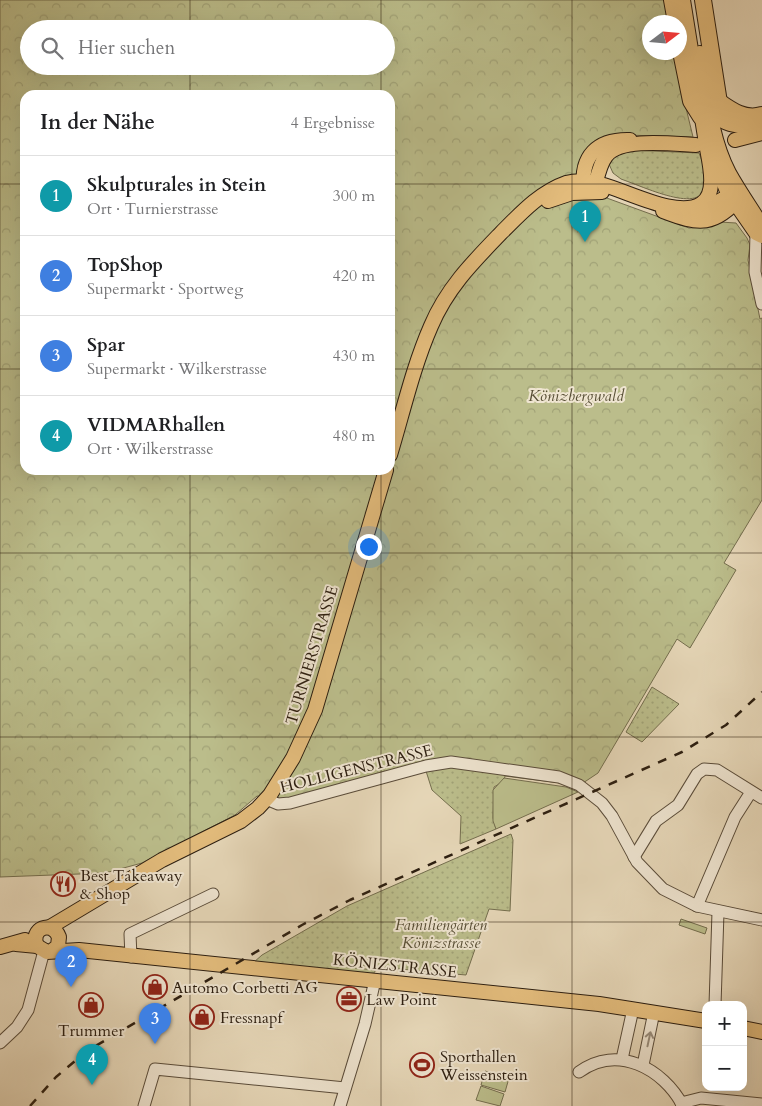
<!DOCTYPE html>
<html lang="de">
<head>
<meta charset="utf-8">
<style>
  :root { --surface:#fff; --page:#f2f2f2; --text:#202124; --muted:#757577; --line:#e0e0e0; --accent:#2563eb }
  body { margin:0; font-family:Cardo,serif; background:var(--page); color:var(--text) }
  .controls { position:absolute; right:15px; bottom:15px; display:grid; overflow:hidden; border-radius:10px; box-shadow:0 5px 20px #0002 }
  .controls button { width:45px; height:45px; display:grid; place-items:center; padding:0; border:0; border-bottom:1px solid var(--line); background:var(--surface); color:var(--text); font:25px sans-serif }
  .compass { position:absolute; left:642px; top:15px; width:45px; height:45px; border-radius:50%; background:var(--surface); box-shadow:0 5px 20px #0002; rotate:74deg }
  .you { position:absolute; left:368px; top:546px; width:18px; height:18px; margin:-12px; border:4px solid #fff; border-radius:50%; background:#1a73e8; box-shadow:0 0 0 8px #1a73e833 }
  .badge { display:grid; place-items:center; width:32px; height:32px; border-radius:50%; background:var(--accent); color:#fff; font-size:16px; font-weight:700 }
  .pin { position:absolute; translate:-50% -41px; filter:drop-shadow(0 1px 2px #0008) }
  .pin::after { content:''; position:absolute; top:26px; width:18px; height:15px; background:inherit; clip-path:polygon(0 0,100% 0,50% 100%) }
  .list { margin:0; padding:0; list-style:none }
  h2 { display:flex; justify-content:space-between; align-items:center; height:65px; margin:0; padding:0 20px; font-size:21px }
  h2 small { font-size:16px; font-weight:400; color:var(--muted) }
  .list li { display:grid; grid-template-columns:32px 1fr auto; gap:15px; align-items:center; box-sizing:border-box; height:80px; padding:0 20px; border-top:1px solid var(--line) }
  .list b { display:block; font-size:19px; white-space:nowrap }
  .list p { margin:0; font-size:16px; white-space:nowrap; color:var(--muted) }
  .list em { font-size:16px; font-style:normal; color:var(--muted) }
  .icon { flex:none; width:28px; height:28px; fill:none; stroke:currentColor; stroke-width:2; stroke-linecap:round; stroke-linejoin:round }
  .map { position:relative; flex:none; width:762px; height:1106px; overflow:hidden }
  .search { position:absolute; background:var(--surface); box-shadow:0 5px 20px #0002; left:20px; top:20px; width:375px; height:55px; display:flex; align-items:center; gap:12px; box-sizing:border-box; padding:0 18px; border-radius:28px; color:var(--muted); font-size:19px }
  .panel { position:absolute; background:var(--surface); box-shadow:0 5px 20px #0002; left:20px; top:90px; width:375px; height:385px; border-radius:15px }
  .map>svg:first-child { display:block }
  .grass { fill:url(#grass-dots); stroke:#746e4e }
  .forest { fill:url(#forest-crowns); stroke:#746e4e; fill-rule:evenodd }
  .park { fill:#bbbd8b; stroke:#746e4e }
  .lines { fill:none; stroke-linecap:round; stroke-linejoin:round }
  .minor-casing { stroke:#5a4c3a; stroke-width:13 }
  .major-casing { stroke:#2c1e10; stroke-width:16 }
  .highway-casing { stroke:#2c1e10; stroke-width:18 }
  .minor { stroke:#efe5d1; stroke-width:11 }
  .major { stroke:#e3bc7c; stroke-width:14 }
  .highway { stroke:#e3bc7c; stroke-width:16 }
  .rail { stroke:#2c1e10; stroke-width:2.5; stroke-dasharray:9 9; stroke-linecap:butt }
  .oneway { stroke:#978b7a }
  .grid { fill:none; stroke:#2c1e10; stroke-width:1; stroke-opacity:0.55 }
  .labels { text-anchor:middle; stroke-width:4; stroke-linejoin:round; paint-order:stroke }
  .park-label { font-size:16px; font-style:italic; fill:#574e35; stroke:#efe5d1 }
  .street-label { font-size:16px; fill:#2c1e10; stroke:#efe5d1 }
  .poi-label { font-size:16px; fill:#2c1e10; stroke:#efe5d1; text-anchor:start }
</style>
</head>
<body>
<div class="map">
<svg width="762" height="1106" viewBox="0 0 762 1106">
  <defs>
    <pattern id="grass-dots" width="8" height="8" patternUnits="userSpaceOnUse" patternTransform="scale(1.25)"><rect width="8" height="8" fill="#bbbd8b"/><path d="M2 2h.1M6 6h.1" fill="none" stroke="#a1a277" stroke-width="1.8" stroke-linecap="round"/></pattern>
    <pattern id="forest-crowns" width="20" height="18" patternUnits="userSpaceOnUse" patternTransform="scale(1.25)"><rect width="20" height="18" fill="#bbbd8b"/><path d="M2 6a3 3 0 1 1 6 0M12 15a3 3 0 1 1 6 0" fill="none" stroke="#a1a277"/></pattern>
  </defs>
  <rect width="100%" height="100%" fill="#e6d7b8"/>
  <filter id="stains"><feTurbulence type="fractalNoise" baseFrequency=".004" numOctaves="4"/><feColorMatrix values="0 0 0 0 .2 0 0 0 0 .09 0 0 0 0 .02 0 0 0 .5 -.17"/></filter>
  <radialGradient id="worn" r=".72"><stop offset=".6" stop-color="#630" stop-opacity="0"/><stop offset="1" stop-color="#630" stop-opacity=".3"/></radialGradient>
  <g class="grass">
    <path d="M630,150L699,153C729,228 655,191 621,179L613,173L609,164L615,155Z"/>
    <polygon points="652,687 679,704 642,742 626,732"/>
    <polygon points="459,766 552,779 560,783 505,776 504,781 494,787 493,818 496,829 460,844 461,816 432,790 426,771"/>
    <polygon points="511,834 513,840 510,911 489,909 466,975 355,965 355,968 376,970 373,974 253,963 262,955 347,906"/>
  </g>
  <path class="forest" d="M0,0H667L670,22H650V52L675,53L680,83L693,137L625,135L580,162L604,197L689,228L707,227L720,222L736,223L747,238L750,245L748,260L760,319L762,318V500L724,563L736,570L690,648L677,639L598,773L583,783L462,759L286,800L257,796L235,815L142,863L105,873L0,877ZM29,29H386V66H29ZM25,95H390V470H25Z"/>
  <g class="park">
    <polygon points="504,778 566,787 578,792 496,829 493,821 493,790"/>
    <polygon points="681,919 707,928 705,934 679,925"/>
    <polygon points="485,1071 509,1078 505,1092 481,1085"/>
    <polygon points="481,1086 504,1094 500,1106 476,1100"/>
  </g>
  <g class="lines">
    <defs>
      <g id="minor">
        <polyline points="756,233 755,272 762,304"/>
        <polyline points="266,799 278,804 290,803 426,766 451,762 559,777 579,785 602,803 612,816 637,862 663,889 697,906 762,920"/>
        <polyline points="634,857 656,821 678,805 697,774 704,769 717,770 762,798"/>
        <polyline points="697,906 735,817 751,792"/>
        <polyline points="131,957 130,934 213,894"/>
        <polyline points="715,1005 718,912"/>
        <polyline points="0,1043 17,1027 28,1010 44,951"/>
        <polyline points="622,1059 633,1009"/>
        <polyline points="643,1065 654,1012"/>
        <path d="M579,1072C617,1044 663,1068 683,1106"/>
        <polyline points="681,1103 701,1098 762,1104"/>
        <polyline points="144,1106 155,1069 345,1088"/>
        <polyline points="340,1106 365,1024 375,980"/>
      </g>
      <g id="major">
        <polyline points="683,0 705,137 727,191 756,233 762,236"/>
        <path d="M700,53C707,92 710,137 729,173C739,191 751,208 762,226"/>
        <path d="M711,113C727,127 743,129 762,122"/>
        <polyline points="735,140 762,133"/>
        <path d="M584,190C580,156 597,139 630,140"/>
        <path d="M594,190C597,179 599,165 606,156C620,137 674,144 696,145"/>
        <polyline points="548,201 572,193 602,192"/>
        <path d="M663,211C699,225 715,227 742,195"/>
        <polyline points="699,212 725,198 739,195"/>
        <path d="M390,455C403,412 413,367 431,326C447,288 473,262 501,233C520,214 540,192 566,183C577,180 589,181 600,184C626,190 677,219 701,204C720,192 707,155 705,137"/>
        <polyline points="50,927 162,860 241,821 258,808 270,795 293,758 315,710 386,470"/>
        <polyline points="16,944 37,946 47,952 79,950 599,1004 706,1021"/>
        <path d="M37,946C29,929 52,919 59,937L58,946L53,950"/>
        <polyline points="0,947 25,940"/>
        <polyline points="743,1028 762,1032"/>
      </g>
      <g id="highway">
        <polyline points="672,0 676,22"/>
        <polyline points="703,0 720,109"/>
        <polyline points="680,47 691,101 701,117"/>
        <path d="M718,101C732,111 745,120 762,115"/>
      </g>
    </defs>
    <use href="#minor" class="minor-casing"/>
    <use href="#major" class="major-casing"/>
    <use href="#highway" class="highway-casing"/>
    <use href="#minor" class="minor"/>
    <use href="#major" class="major"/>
    <use href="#highway" class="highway"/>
    <polyline class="rail" points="30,1106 56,1077 87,1051 302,925 350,900 682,752 726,725 762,692"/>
  </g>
  <defs><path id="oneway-shaft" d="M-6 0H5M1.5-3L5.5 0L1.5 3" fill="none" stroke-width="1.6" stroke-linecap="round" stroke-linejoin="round" transform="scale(1.25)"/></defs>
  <use class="oneway" href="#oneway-shaft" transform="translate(649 1039) rotate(-78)"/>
  <path class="grid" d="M190,0V29M381,0V29M572,0V1106M190,66V95M381,66V95M0,184H25M390,184H762M0,369H25M390,369H762M190,470V1106M381,470V1106M0,553H762M0,737H762M0,922H762"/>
  <defs>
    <symbol id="restaurant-ring" viewBox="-11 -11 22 22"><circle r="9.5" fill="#efe5d1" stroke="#8f2418" stroke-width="1.5"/><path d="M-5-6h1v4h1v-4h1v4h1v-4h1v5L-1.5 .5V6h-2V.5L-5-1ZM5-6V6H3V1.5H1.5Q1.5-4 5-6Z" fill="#8f2418"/></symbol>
    <symbol id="shop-ring" viewBox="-11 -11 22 22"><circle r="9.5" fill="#efe5d1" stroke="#8f2418" stroke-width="1.5"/><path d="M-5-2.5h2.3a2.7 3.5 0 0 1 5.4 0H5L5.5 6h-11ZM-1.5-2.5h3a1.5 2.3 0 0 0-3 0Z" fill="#8f2418"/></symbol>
    <symbol id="office-ring" viewBox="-11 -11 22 22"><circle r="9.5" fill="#efe5d1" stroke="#8f2418" stroke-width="1.5"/><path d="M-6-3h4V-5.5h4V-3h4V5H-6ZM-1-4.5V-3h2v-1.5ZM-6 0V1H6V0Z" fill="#8f2418"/></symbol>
    <symbol id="stadium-ring" viewBox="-11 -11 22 22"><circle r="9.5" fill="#efe5d1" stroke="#8f2418" stroke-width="1.5"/><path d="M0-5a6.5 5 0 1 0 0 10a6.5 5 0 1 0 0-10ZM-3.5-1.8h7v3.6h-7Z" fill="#8f2418"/></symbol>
  </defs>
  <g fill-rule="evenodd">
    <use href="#restaurant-ring" x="49" y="870" width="28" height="28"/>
    <use href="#shop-ring" x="141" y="973" width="28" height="28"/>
    <use href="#office-ring" x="335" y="985" width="28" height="28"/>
    <use href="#shop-ring" x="77" y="991" width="28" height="28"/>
    <use href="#shop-ring" x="188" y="1003" width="28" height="28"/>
    <use href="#stadium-ring" x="408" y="1051" width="28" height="28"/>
  </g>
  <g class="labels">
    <g class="park-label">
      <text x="576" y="401">Könizbergwald</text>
      <text x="441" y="930">Familiengärten<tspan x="441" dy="18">Könizstrasse</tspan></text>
    </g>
    <g class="street-label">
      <text transform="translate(311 655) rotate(-73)" y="6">TURNIERSTRASSE</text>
      <text transform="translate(356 768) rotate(-14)" y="6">HOLLIGENSTRASSE</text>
      <text transform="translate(395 965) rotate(6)" y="6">KÖNIZSTRASSE</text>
    </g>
    <g class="poi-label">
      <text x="80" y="881">Best Takeaway<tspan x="80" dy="18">&amp; Shop</tspan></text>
      <text x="172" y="993">Automo Corbetti AG</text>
      <text x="366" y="1005">Law Point</text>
      <text x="220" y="1023">Fressnapf</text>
      <text x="91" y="1036" text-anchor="middle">Trummer</text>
      <text x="440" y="1062">Sporthallen<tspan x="440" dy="18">Weissenstein</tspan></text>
    </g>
  </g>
  <rect width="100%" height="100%" filter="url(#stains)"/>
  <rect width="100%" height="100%" fill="url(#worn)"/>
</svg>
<div class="controls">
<button>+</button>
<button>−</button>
</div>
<svg class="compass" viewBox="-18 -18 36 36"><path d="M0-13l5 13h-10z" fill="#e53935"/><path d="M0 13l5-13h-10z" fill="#757577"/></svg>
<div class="you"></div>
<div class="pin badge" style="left:585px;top:242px;background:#0f9aa8">1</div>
<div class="pin badge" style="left:71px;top:987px;background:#3f7fe0">2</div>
<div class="pin badge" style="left:155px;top:1044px;background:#3f7fe0">3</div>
<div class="pin badge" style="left:92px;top:1085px;background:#0f9aa8">4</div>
<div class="search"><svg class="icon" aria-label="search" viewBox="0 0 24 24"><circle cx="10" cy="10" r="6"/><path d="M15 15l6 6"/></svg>Hier suchen</div>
<section class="panel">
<h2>In der Nähe<small>4 Ergebnisse</small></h2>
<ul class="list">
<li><span class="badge" style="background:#0f9aa8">1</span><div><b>Skulpturales in Stein</b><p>Ort · Turnierstrasse</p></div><em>300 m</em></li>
<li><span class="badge" style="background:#3f7fe0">2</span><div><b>TopShop</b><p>Supermarkt · Sportweg</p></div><em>420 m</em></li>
<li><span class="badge" style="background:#3f7fe0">3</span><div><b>Spar</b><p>Supermarkt · Wilkerstrasse</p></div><em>430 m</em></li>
<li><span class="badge" style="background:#0f9aa8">4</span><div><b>VIDMARhallen</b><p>Ort · Wilkerstrasse</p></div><em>480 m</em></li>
</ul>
</section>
</div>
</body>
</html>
